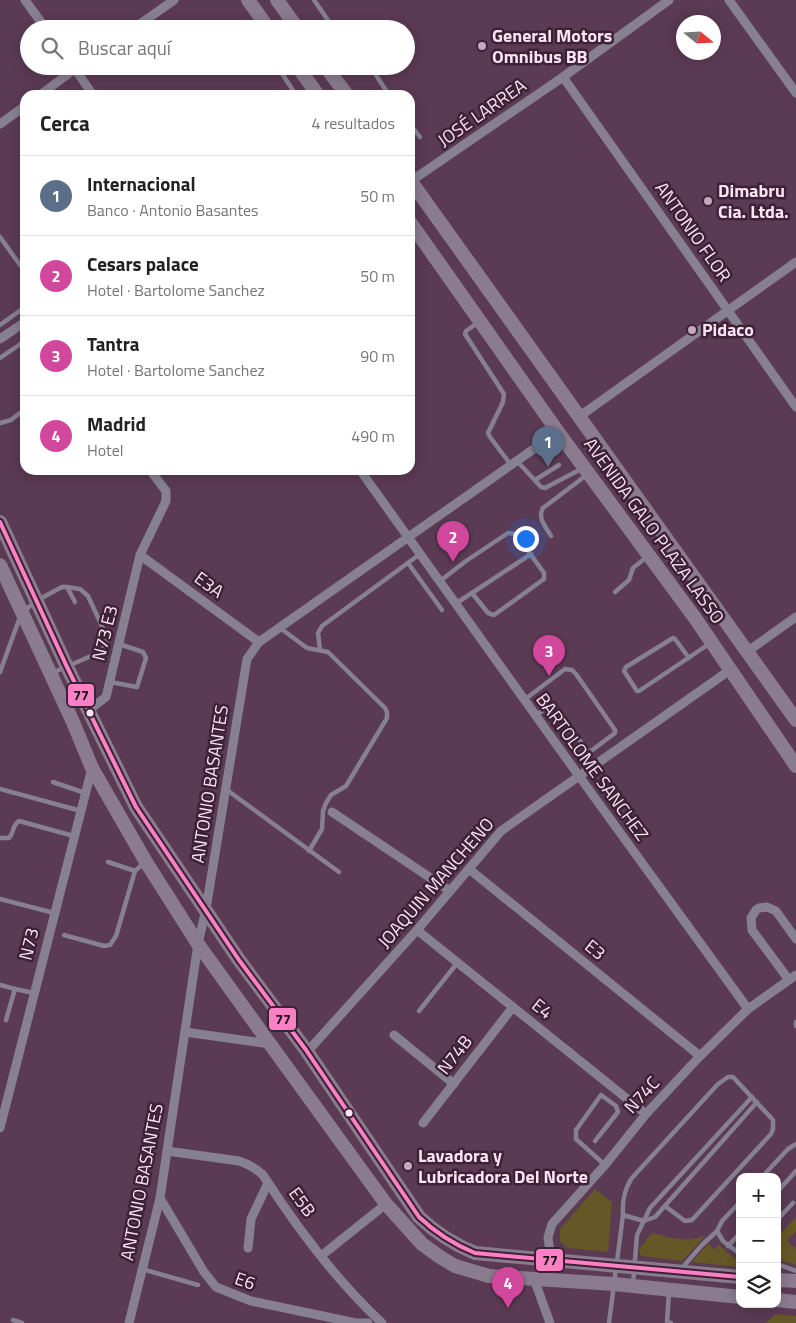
<!DOCTYPE html>
<html lang="es">
<head>
<meta charset="utf-8">
<style>
  :root { --surface:#fff; --page:#f6f6f6; --text:#222; --muted:#767676; --line:#e0e0e0; --accent:#111827 }
  body { margin:0; font-family:"Titillium Web",sans-serif; background:var(--page); color:var(--text) }
  .controls { position:absolute; right:15px; bottom:15px; display:grid; overflow:hidden; border-radius:10px; box-shadow:0 2px 12px #0003 }
  .controls button { width:45px; height:45px; display:grid; place-items:center; padding:0; border:0; border-bottom:1px solid var(--line); background:var(--surface); color:var(--text); font:25px sans-serif }
  .compass { position:absolute; left:676px; top:15px; width:45px; height:45px; border-radius:50%; background:var(--surface); box-shadow:0 2px 12px #0003; rotate:108deg }
  .you { position:absolute; left:525px; top:538px; width:18px; height:18px; margin:-12px; border:4px solid #fff; border-radius:50%; background:#1a73e8; box-shadow:0 0 0 8px #1a73e833 }
  .badge { display:grid; place-items:center; width:32px; height:32px; border-radius:50%; background:var(--accent); color:#fff; font-size:16px; font-weight:700 }
  .pin { position:absolute; translate:-50% -41px; filter:drop-shadow(0 1px 2px #0008) }
  .pin::after { content:''; position:absolute; top:26px; width:18px; height:15px; background:inherit; clip-path:polygon(0 0,100% 0,50% 100%) }
  .list { margin:0; padding:0; list-style:none }
  h2 { display:flex; justify-content:space-between; align-items:center; height:65px; margin:0; padding:0 20px; font-size:21px }
  h2 small { font-size:16px; font-weight:400; color:var(--muted) }
  .list li { display:grid; grid-template-columns:32px 1fr auto; gap:15px; align-items:center; box-sizing:border-box; height:80px; padding:0 20px; border-top:1px solid var(--line) }
  .list b { display:block; font-size:19px; white-space:nowrap }
  .list p { margin:0; font-size:16px; white-space:nowrap; color:var(--muted) }
  .list em { font-size:16px; font-style:normal; color:var(--muted) }
  .icon { flex:none; width:28px; height:28px; fill:none; stroke:currentColor; stroke-width:2; stroke-linecap:round; stroke-linejoin:round }
  .map { position:relative; flex:none; width:796px; height:1323px; overflow:hidden }
  .search { position:absolute; background:var(--surface); box-shadow:0 2px 12px #0003; left:20px; top:20px; width:395px; height:55px; display:flex; align-items:center; gap:12px; box-sizing:border-box; padding:0 18px; border-radius:28px; color:var(--muted); font-size:19px }
  .panel { position:absolute; background:var(--surface); box-shadow:0 2px 12px #0003; left:20px; top:90px; width:395px; height:385px; border-radius:15px }
  .map>svg:first-child { display:block }
  .green { fill:#665727 }
  .lines { fill:none; stroke-linecap:round; stroke-linejoin:round }
  .service { stroke:#878091; stroke-width:4.5 }
  .minor { stroke:#878091; stroke-width:9 }
  .primary { stroke:#8a7b8e; stroke-width:14 }
  .bus-1-casing { stroke:#3d2236; stroke-width:8 }
  .bus-1 { stroke:#ff80c5; stroke-width:4 }
  .poi-dot { fill:#c6a7bd; stroke:#3d2236; stroke-width:2 }
  .bus-dot { fill:#ffe2f6; stroke:#3d2236; stroke-width:2 }
  .labels { text-anchor:middle; stroke-width:5; stroke-linejoin:round; paint-order:stroke }
  .poi-label { font-size:18px; font-weight:bold; fill:#ffe2f6; stroke:#3d2236; text-anchor:start }
  .street-label { font-size:18px; fill:#ffe2f6; stroke:#3d2236 }
  .line-badge { stroke:#3d2236; stroke-width:2 }
  .pale-badge-label { font-size:14px; text-anchor:middle; font-weight:bold; fill:#111 }
</style>
</head>
<body>
<div class="map">
<svg width="796" height="1323" viewBox="0 0 796 1323">
  <rect width="100%" height="100%" fill="#5b3a53"/>
  <g class="green">
    <polygon points="595,1189 612,1202 608,1252 568,1248 560,1241 560,1229"/>
    <polygon points="796,1217 796,1231 787,1241 796,1249 796,1265 777,1259 777,1237"/>
    <path d="M652,1233C671,1237 686,1244 706,1235L682,1261L641,1256L639,1249Z"/>
    <polygon points="708,1244 715,1250 719,1245 728,1253 739,1261 740,1267 692,1262"/>
    <polygon points="776,1314 796,1316 796,1323 765,1323"/>
  </g>
  <g class="lines">
    <g class="service">
      <polyline points="314,0 334,29"/>
      <polyline points="277,66 296,95"/>
      <polyline points="370,66 389,95"/>
      <polyline points="410,124 420,137"/>
      <polyline points="0,237 25,272"/>
      <polyline points="479,322 466,331 465,334 504,394 503,402 488,433 490,437 511,465"/>
      <polyline points="0,325 25,307"/>
      <polyline points="0,358 25,341"/>
      <polyline points="0,423 11,420 25,409"/>
      <polyline points="517,461 541,487 545,488 583,468"/>
      <polyline points="535,480 559,465"/>
      <path d="M551,536C546,527 537,518 543,508L588,474"/>
      <polyline points="408,563 442,610"/>
      <polyline points="440,581 466,561 508,533 516,534 544,573 544,579 494,615 488,613 472,593 455,604"/>
      <polyline points="67,587 80,589 88,596 107,637 106,645 98,653"/>
      <polyline points="615,592 629,580 633,568 648,556"/>
      <polyline points="472,593 531,554"/>
      <polyline points="24,611 36,601 62,587 67,587 75,602"/>
      <polyline points="280,628 307,648 328,652 385,708 387,712 387,718 346,786 331,795 326,803 323,811 322,829 309,851"/>
      <polyline points="320,650 318,633 322,626 420,554"/>
      <polyline points="689,658 675,639 673,638 626,667 624,671 637,691 639,691 709,644"/>
      <polyline points="0,672 20,617"/>
      <polyline points="52,673 98,653 97,650"/>
      <polyline points="110,682 137,687 146,658 143,652 119,644"/>
      <polyline points="524,700 565,669 572,670 576,674 615,730 615,733 591,751 588,751 552,706 549,706 535,716"/>
      <polyline points="53,782 85,793"/>
      <polyline points="0,789 81,811"/>
      <polyline points="227,790 339,872"/>
      <path d="M0,838H9C14,833 12,825 19,821L74,836"/>
      <polyline points="108,862 135,871"/>
      <polyline points="0,899 54,913"/>
      <polyline points="64,935 104,946 110,945 116,936 135,871 145,862"/>
      <polyline points="0,985 15,989"/>
      <polyline points="419,1011 458,962"/>
      <polyline points="6,1020 15,989 34,993"/>
      <polyline points="796,1022 796,1026"/>
      <polyline points="595,1141 618,1112 616,1106 601,1095 576,1130 576,1139 605,1165"/>
      <polyline points="762,1177 788,1149 796,1144"/>
      <polyline points="777,1192 796,1171"/>
      <polyline points="623,1215 644,1221 655,1217 757,1102"/>
      <polyline points="777,1220 793,1203"/>
      <polyline points="717,1231 723,1241 740,1254"/>
      <polyline points="728,1246 740,1233"/>
      <polyline points="777,1264 796,1271"/>
      <polyline points="682,1268 702,1245 717,1231 722,1221 740,1202"/>
      <polyline points="142,1269 198,1285"/>
      <polyline points="633,1285 637,1235 650,1208 752,1097"/>
      <polyline points="669,1292 667,1322 671,1323"/>
      <polyline points="13,1320 22,1323"/>
      <path d="M609,1323L623,1215C622,1201 624,1191 631,1179L718,1084L728,1077H733L773,1120V1129L771,1134L692,1220L685,1221L665,1206"/>
    </g>
    <g class="minor">
      <polyline points="25,0 46,29"/>
      <polyline points="729,0 796,93"/>
      <polyline points="133,29 174,0"/>
      <polyline points="73,66 93,95"/>
      <polyline points="563,77 796,407"/>
      <polyline points="40,95 79,66"/>
      <polyline points="0,124 25,106"/>
      <polyline points="411,181 563,77 669,0"/>
      <polyline points="0,339 25,322"/>
      <polyline points="580,416 796,262"/>
      <polyline points="360,470 579,776 748,1009"/>
      <polyline points="140,555 259,642"/>
      <polyline points="748,651 796,617"/>
      <polyline points="89,710 106,697 140,555 166,501 166,491 150,470"/>
      <polyline points="332,812 450,891"/>
      <polyline points="469,869 700,1056"/>
      <polyline points="417,930 646,1114"/>
      <polyline points="789,980 752,930 751,918 756,910 759,908 767,907 776,911 796,939"/>
      <polyline points="185,1032 270,1044"/>
      <polyline points="394,1035 454,1084"/>
      <polyline points="307,1052 417,930 501,831 730,670"/>
      <polyline points="423,1123 513,1007"/>
      <polyline points="0,1128 92,768"/>
      <path d="M167,1151L239,1161C249,1164 255,1168 263,1175C297,1228 336,1280 382,1323"/>
      <polyline points="160,1198 204,1272 216,1287 251,1301 356,1323 368,1323"/>
      <polyline points="248,1248 251,1219 268,1183"/>
      <polyline points="321,1256 386,1204"/>
      <polyline points="551,1260 548,1237 552,1224 605,1165 646,1114 700,1056 748,1009 796,975"/>
      <polyline points="534,1279 550,1323"/>
      <polyline points="129,1323 160,1198 198,944 206,909 247,659 259,642 558,432"/>
    </g>
    <g class="primary">
      <polyline points="248,0 269,29"/>
      <polyline points="277,0 298,29"/>
      <polyline points="297,66 318,95"/>
      <polyline points="325,66 347,95"/>
      <polyline points="410,180 796,720"/>
      <polyline points="410,222 558,432 695,618 796,766"/>
      <path d="M0,522L67,667L136,807L239,960L306,1050L419,1217C436,1233 453,1244 475,1253L740,1277"/>
      <polyline points="0,565 73,722 92,768 146,862 198,944 270,1044 386,1204 422,1244 440,1257 455,1266 489,1276 614,1284 740,1297"/>
      <polyline points="777,1280 796,1281"/>
      <polyline points="777,1300 796,1302"/>
    </g>
    <defs>
      <path id="bus-1" d="M0,522L67,667L136,807L239,960L306,1050L419,1217C436,1233 453,1244 475,1253L740,1277"/>
    </defs>
    <use href="#bus-1" class="bus-1-casing"/>
    <use href="#bus-1" class="bus-1"/>
  </g>
  <g class="poi-dot">
    <circle cx="482" cy="46" r="5"/>
    <circle cx="708" cy="201" r="5"/>
    <circle cx="692" cy="330" r="5"/>
    <circle cx="408" cy="1166" r="5"/>
  </g>
  <g class="bus-dot">
    <circle cx="90" cy="713" r="4.5"/>
    <circle cx="349" cy="1113" r="4.5"/>
  </g>
  <g class="labels">
    <g class="poi-label">
      <text x="492" y="42">General Motors<tspan x="492" dy="21">Omnibus BB</tspan></text>
      <text x="718" y="197">Dimabru<tspan x="718" dy="21">Cia. Ltda.</tspan></text>
      <text x="702" y="336">Pidaco</text>
      <text x="418" y="1162">Lavadora y<tspan x="418" dy="21">Lubricadora Del Norte</tspan></text>
    </g>
    <g class="street-label">
      <text transform="translate(482 113) rotate(-35)" y="6">JOSÉ LARREA</text>
      <text transform="translate(693 232) rotate(55)" y="6">ANTONIO FLOR</text>
      <text transform="translate(654 531) rotate(54)" y="6">AVENIDA GALO PLAZA LASSO</text>
      <text transform="translate(209 585) rotate(36)" y="6">E3A</text>
      <text transform="translate(105 633) rotate(-76)" y="6">N73 E3</text>
      <text transform="translate(592 767) rotate(54)" y="6">BARTOLOME SANCHEZ</text>
      <text transform="translate(210 784) rotate(-81)" y="6">ANTONIO BASANTES</text>
      <text transform="translate(436 883) rotate(-49)" y="6">JOAQUIN MANCHENO</text>
      <text transform="translate(29 944) rotate(-76)" y="6">N73</text>
      <text transform="translate(595 950) rotate(39)" y="6">E3</text>
      <text transform="translate(542 1009) rotate(39)" y="6">E4</text>
      <text transform="translate(455 1055) rotate(-52)" y="6">N74B</text>
      <text transform="translate(642 1095) rotate(-48)" y="6">N74C</text>
      <text transform="translate(142 1182) rotate(-79)" y="6">ANTONIO BASANTES</text>
      <text transform="translate(302 1202) rotate(54)" y="6">E5B</text>
      <text transform="translate(245 1281) rotate(19)" y="6">E6</text>
    </g>
  </g>
  <g class="line-badge">
    <rect x="67" y="683" width="28" height="24" rx="5" fill="#ff80c5"/>
    <rect x="268" y="1007" width="29" height="24" rx="5" fill="#ff80c5"/>
    <rect x="535" y="1248" width="29" height="24" rx="5" fill="#ff80c5"/>
  </g>
  <g class="pale-badge-label">
    <text x="81" y="700">77</text>
    <text x="283" y="1024">77</text>
    <text x="550" y="1265">77</text>
  </g>
</svg>
<div class="controls">
<button>+</button>
<button>−</button>
<button><svg class="icon" aria-label="layers" viewBox="0 0 24 24"><path d="M12 4l9 5-9 5-9-5zM3 14l9 5 9-5"/></svg></button>
</div>
<svg class="compass" viewBox="-18 -18 36 36"><path d="M0-13l5 13h-10z" fill="#e53935"/><path d="M0 13l5-13h-10z" fill="#767676"/></svg>
<div class="you"></div>
<div class="pin badge" style="left:548px;top:467px;background:#5c6f8a">1</div>
<div class="pin badge" style="left:453px;top:562px;background:#d1479c">2</div>
<div class="pin badge" style="left:549px;top:676px;background:#d1479c">3</div>
<div class="pin badge" style="left:508px;top:1308px;background:#d1479c">4</div>
<div class="search"><svg class="icon" aria-label="search" viewBox="0 0 24 24"><circle cx="10" cy="10" r="6"/><path d="M15 15l6 6"/></svg>Buscar aquí</div>
<section class="panel">
<h2>Cerca<small>4 resultados</small></h2>
<ul class="list">
<li><span class="badge" style="background:#5c6f8a">1</span><div><b>Internacional</b><p>Banco · Antonio Basantes</p></div><em>50 m</em></li>
<li><span class="badge" style="background:#d1479c">2</span><div><b>Cesars palace</b><p>Hotel · Bartolome Sanchez</p></div><em>50 m</em></li>
<li><span class="badge" style="background:#d1479c">3</span><div><b>Tantra</b><p>Hotel · Bartolome Sanchez</p></div><em>90 m</em></li>
<li><span class="badge" style="background:#d1479c">4</span><div><b>Madrid</b><p>Hotel</p></div><em>490 m</em></li>
</ul>
</section>
</div>
</body>
</html>
